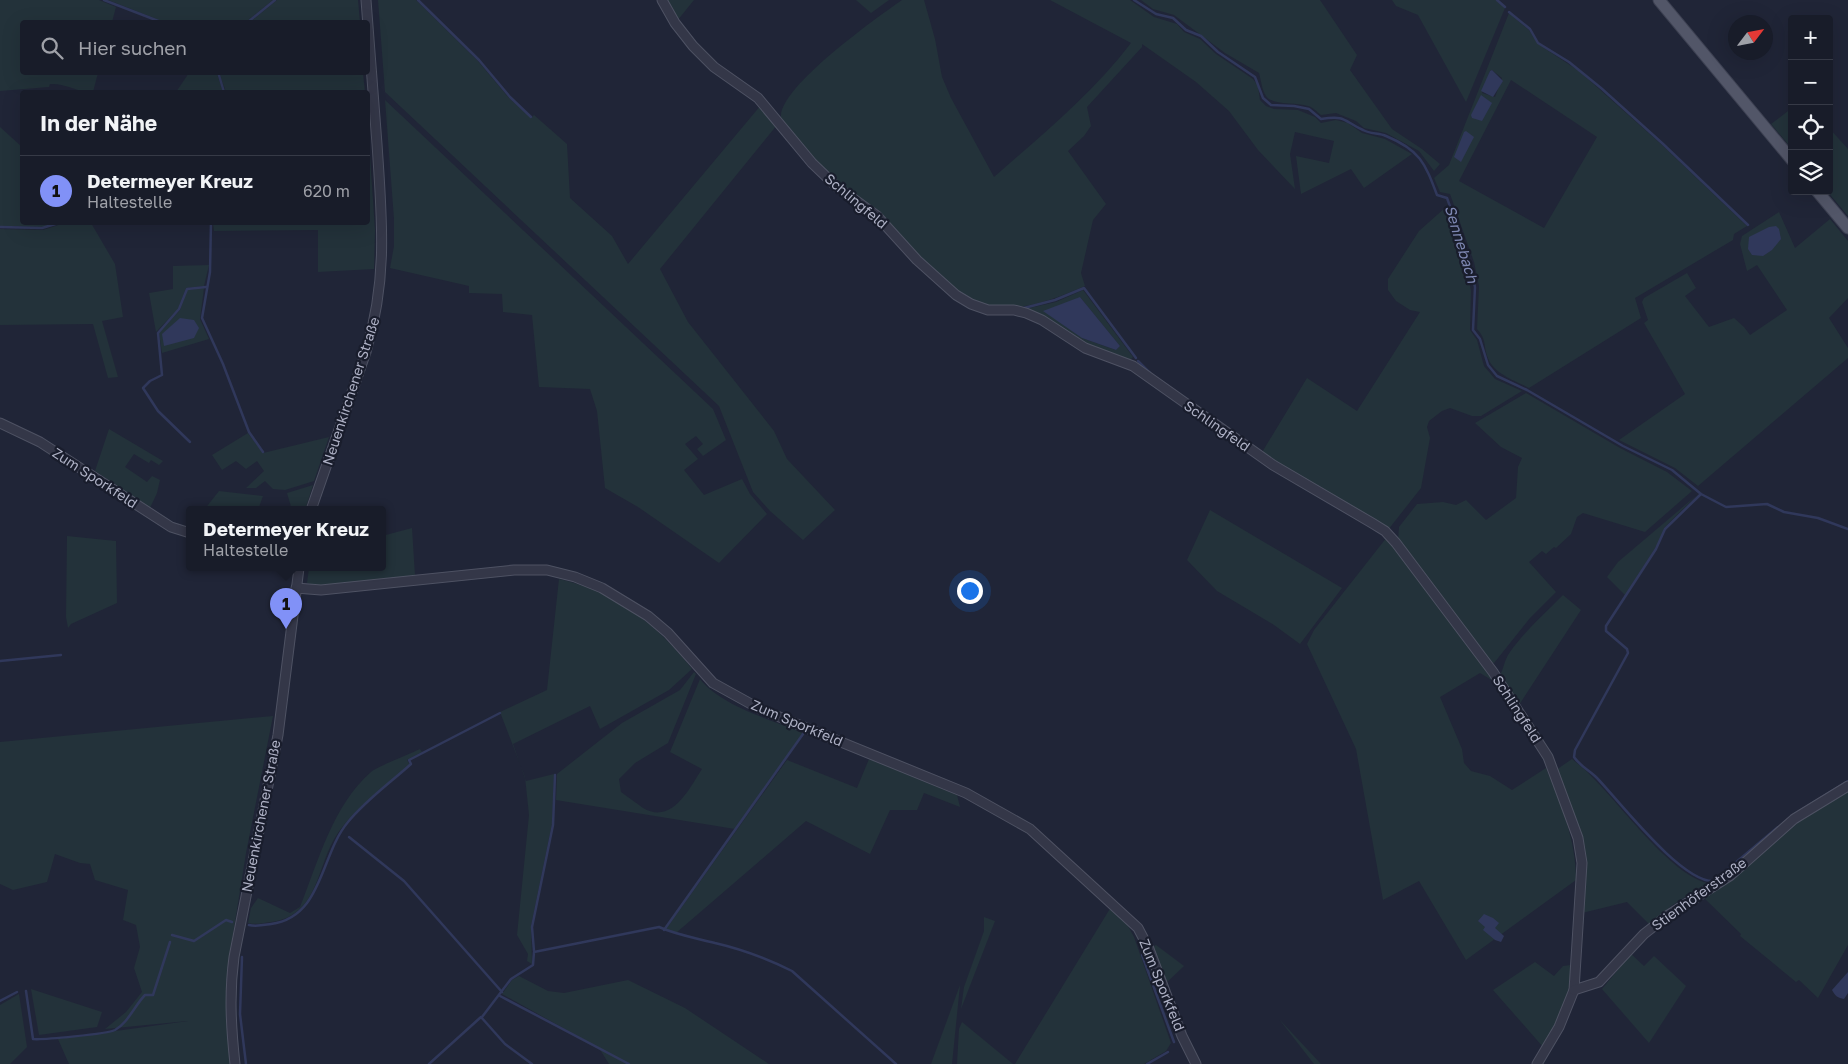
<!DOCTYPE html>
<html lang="de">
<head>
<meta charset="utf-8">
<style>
  :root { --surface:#181c29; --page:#212531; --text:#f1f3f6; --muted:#9fa1a8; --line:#363a46; --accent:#8191f7 }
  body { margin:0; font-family:"Golos Text",sans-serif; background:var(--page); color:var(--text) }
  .controls { position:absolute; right:15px; top:15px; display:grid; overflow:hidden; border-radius:5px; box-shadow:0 5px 20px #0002 }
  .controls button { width:45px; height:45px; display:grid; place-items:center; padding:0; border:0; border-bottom:1px solid var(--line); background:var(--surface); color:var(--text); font:25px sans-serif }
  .compass { position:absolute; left:1728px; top:15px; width:45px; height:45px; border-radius:50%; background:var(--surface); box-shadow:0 5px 20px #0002; rotate:58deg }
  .you { position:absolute; left:969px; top:590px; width:18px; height:18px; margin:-12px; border:4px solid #fff; border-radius:50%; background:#1a73e8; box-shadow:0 0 0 8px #1a73e833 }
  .badge { display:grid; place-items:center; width:32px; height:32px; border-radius:50%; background:var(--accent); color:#111; font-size:16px; font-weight:700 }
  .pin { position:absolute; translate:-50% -41px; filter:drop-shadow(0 1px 2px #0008) }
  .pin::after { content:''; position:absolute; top:26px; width:18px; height:15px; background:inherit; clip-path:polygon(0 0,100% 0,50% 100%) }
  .popup { position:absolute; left:186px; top:506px; width:200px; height:65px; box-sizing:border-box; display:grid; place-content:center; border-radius:5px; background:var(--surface); filter:drop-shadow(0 1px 4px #0005); font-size:16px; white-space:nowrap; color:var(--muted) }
  .popup b { font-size:19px; color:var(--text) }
  .popup::after { content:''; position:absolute; left:50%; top:100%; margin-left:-10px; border:10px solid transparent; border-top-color:var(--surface) }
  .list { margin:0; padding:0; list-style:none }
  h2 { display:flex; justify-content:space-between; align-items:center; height:65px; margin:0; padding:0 20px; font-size:21px }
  h2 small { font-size:16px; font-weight:400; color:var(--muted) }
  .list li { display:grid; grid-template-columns:32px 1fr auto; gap:15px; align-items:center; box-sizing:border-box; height:70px; padding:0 20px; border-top:1px solid var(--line) }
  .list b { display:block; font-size:19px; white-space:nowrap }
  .list p { margin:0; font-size:16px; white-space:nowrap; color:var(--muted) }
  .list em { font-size:16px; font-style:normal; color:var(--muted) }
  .icon { flex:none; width:28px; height:28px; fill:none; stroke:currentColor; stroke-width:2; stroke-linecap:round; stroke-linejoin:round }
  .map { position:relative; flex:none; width:1848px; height:1064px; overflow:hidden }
  .search { position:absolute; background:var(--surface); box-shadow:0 5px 20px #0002; left:20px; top:20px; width:350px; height:55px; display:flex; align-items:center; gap:12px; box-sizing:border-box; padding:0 18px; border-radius:5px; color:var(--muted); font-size:19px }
  .panel { position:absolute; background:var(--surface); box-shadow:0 5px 20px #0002; left:20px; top:90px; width:350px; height:135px; border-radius:5px }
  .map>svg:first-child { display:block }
  .green { fill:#23323a; fill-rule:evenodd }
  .water { fill:#30385b }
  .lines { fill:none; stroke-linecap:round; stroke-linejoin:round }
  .stream { stroke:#30385b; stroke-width:2.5 }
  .minor-casing { stroke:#4e5263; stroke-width:11 }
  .major-casing { stroke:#3d4152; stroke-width:13 }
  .minor { stroke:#343748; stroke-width:9 }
  .major { stroke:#525668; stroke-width:11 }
  .labels { text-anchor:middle; stroke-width:4.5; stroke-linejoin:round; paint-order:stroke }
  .street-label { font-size:14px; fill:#aeb1c5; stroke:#191d2c }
  .water-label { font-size:15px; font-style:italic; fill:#7e87b2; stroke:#191d2c }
</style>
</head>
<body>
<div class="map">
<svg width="1848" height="1064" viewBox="0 0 1848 1064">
  <rect width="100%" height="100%" fill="#202537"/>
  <g class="green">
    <path d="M0,0H99L116,7L112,22H22V72L98,73L93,92C78,93 66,83 50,84L49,87L0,91Z"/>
    <polygon points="108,0 273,0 246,22 164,22"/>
    <polygon points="277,0 358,0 360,22 250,22"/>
    <polygon points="378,0 416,0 478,61 509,98 531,118 534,115 567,144 570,198 612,236 628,264 761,105 777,125 660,269 688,322 774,431 787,459 835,510 803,540 770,511 753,492 719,406 385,92"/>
    <polygon points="666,0 694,0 677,21"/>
    <polygon points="856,0 889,0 871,13"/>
    <path d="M902,0H924L935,39L942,77L951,98L994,177C1042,135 1092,94 1131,43L1050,0H1130L1154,17L1177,24L1184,32L1200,39L1216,54L1253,79L1258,86L1260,100L1266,106L1274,109L1298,110L1315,117L1321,123L1336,120L1348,123L1362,133L1385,139L1412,154L1364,188L1351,169L1301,194L1296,156L1329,163L1334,141L1295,132L1290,154L1295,189L1258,150L1229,111L1196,82L1142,44V47L1087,107L1091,126L1084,136L1068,151L1106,204L1093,220L1081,273L1085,286C1054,299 1021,313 986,306C948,298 909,242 881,216C869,204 852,196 839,184C827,175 780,129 781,116C782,85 875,19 902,0Z"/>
    <path d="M1141,0H1320L1357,55L1350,70L1392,129L1422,149L1440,164L1434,171L1419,151L1386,133L1364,128L1356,121L1336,113L1321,115C1317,112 1313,107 1308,106C1296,102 1273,106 1266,96C1262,90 1261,80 1259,73L1225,53L1174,15L1153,9Z"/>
    <polygon points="1392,0 1496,0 1505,8 1466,102 1418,15 1396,6"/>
    <path d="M1509,13L1529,30L1538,44L1579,71L1661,144L1747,226L1734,234L1733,240L1635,298L1641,318L1529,388C1514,380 1494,374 1488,358C1483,345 1487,340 1477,329L1479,286L1474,262L1450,194L1440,192L1434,178L1449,165ZM1492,70L1502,78L1495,97L1482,93L1490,71ZM1511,80L1597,137L1544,228L1459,181Z"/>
    <polygon points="189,73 217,73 223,92 176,92"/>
    <polygon points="219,73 363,73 365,92 226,92"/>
    <polygon points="385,100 713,409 726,440 703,456 697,449 703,444 696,436 685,444 698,459 684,470 704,495 742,479 750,494 767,514 719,563 638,507 605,488 597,411 590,389 539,387 532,315 503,312 502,294 469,293 469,286 390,268 394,246 394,219"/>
    <polygon points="1792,108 1792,149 1771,124"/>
    <polygon points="368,126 375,230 374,269 318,272 318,230 214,231 213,223 368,222"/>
    <polygon points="0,127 22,147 22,222 57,223 43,227 0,226"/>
    <polygon points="1829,128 1848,149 1848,216 1827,191 1829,191"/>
    <polygon points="1446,207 1467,269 1471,291 1470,330 1477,340 1484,366 1495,379 1522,391 1481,416 1472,416 1450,408 1442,411 1429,421 1427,427 1430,438 1421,488 1388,530 1261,454 1307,378 1357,411 1420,312 1410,310 1396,301 1388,290 1388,279 1419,231"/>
    <polygon points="1779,212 1795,248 1830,219 1848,241 1848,298 1829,318 1848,348 1848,358 1698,486 1675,468 1619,440 1685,394 1644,323 1648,320 1642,302 1644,298 1687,273 1696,288 1685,296 1709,327 1734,318 1744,327 1750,335 1787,310 1757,265 1747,271 1740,244 1742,236"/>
    <polygon points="68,222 91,223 115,264 123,317 102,321 118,377 108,378 93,324 0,325 0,229 43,230"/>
    <polygon points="209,265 204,286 186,288 178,309 156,332 149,293 173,289 173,266"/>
    <polygon points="204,288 200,319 209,339 162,353 159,333 180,310 187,290"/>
    <path d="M1083,290L1133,357L1129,361L1089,347L1025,309L1056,302ZM1080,297L1120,346L1116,350L1082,338Z"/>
    <polygon points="1526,393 1620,448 1667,472 1692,491 1645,532 1583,513 1577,517 1571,534 1556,548 1554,547 1546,554 1542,551 1529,562 1556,592 1530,618 1494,663 1490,662 1398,540 1399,527 1417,504 1443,502 1456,505 1466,500 1486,520 1516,498 1518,467 1522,458 1501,447 1475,423"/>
    <polygon points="109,429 163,461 159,465 151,460 149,463 134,454 125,467 147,482 152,476 160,480 157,493 150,508 95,471"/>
    <polygon points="248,433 263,453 329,437 314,481 285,490 273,489 265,481 256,488 246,488 264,471 257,461 246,469 236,461 222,470 212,455"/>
    <polygon points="313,485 305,510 292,510 287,493"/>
    <polygon points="219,491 263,496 258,510 204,510"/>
    <polygon points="1697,495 1664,528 1661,539 1625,595 1607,577 1618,562"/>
    <polygon points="1210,510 1342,588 1300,644 1274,625 1217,591 1187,560"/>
    <polygon points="412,528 415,576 317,586 307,583 309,568 382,568 382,536"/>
    <polygon points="67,536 116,541 117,603 71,624 68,628 66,617"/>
    <path d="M1387,537L1495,682L1480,673L1440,697L1462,749L1464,763L1471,771L1490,776L1512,790L1546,768C1561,806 1576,838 1576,880L1466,960L1419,881L1383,900L1356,749L1307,644L1314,630Z"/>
    <path d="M559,579C614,591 658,625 692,669L669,690L600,729L590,706L513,744L526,781L554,774L552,824L531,926L532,964L527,961L528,954L517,935L529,815L525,777L500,712L547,690Z"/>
    <path d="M1563,595L1581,610L1519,705L1499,677C1504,669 1504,660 1510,652C1525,631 1545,613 1563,595Z"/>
    <path d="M694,672L696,674L668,743L635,763L619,779L621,792C628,797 636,803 643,808C672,825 689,789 702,769L670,752L700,679C721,706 772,720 803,733L735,829L556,800L557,774L622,723L680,690Z"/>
    <polygon points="273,716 246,853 230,953 226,988 232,1064 69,1064 58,1039 188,1021 105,1029 126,1012 142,992 134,968 140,947 136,925 123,920 128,890 95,880 90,864 80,863 55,854 47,882 13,890 0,884 0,742"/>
    <path d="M420,749L422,752L407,760L410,765C386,785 359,805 340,830C315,863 322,915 271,922C263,923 256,925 248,923L251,908L258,898L290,913L300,907C318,862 333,805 371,772C380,765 408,755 420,749Z"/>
    <polygon points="869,759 957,795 960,807 924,793 917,810 890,810 870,854 806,821 676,933 666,929 787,760 857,788"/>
    <path d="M1572,759C1579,765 1586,770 1592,777C1621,805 1669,873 1707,883L1671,906L1650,925L1627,902L1582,913L1585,866L1556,770Z"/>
    <polygon points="1848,789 1848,945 1818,998 1799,980 1796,982 1740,936 1741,934 1702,896 1803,816"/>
    <polygon points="1111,907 1126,922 1134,937 1171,1043 1166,1051 1144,1064 1015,1064"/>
    <polygon points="984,917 995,921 961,1009 964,987 984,931"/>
    <polygon points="1156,945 1184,966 1165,984 1152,947"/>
    <polygon points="1631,954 1644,966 1654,956 1686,986 1649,1043 1602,989"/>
    <path d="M1535,962L1554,976L1563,966L1571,965C1570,1000 1561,1018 1543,1047L1493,990Z"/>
    <polygon points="519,976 548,991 564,993 628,980 685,1008 769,1064 609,1064 599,1048 502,994 512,980"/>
    <polygon points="960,985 952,1064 931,1064"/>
    <polygon points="31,989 102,1012 97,1027 39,1035"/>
    <polygon points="19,994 27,1047 10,1064 0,1064 0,1005"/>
    <polygon points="1279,1019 1321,1064 1314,1064"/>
    <polygon points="962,1022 1013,1064 957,1064 959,1029"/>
  </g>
  <g class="water">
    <polygon points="1492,70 1503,81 1493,97 1481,91 1490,71"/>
    <polygon points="1481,95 1492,103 1482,121 1472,118 1471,115"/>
    <polygon points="1466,131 1474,137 1461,162 1454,157 1464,132"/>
    <polygon points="1776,226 1779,229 1781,239 1772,250 1763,256 1752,255 1748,249 1749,237 1769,227"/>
    <polygon points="1080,297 1120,346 1116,350 1082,338 1043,311"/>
    <polygon points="180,318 194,320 199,328 194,338 164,346 162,334"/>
    <polygon points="1484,914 1493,918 1499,923 1495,928 1504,936 1501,942 1495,940 1483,930 1485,927 1478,921"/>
    <path d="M1848,972V993L1844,999C1838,998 1835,996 1832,990Z"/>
  </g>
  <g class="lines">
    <g class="stream">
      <polyline points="104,0 161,22"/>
      <polyline points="418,0 479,60 510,97 531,117"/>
      <path d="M1134,0L1156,14L1173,18L1186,30L1201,36L1218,52L1255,77L1263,98L1271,105L1294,106L1309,109L1321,119C1347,115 1343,121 1363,130C1370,134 1379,133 1386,136C1420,150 1425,163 1437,195L1447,198L1467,254L1475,287L1473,330L1480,339L1488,365L1497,376L1527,390L1623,446L1672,470L1701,494L1726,507L1767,504L1784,512L1818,518L1848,529"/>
      <polyline points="1497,0 1505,7"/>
      <polyline points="1509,12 1530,29 1538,43 1569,62 1601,88 1662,143 1748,225"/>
      <polyline points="248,22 275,0"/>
      <polyline points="218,72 224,92"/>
      <polyline points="368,156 368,157"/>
      <polyline points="211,222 210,272 202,318 223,364 249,432 263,452"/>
      <polyline points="0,227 42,228 62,222"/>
      <polyline points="1024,308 1055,300 1084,288 1136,358"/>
      <polyline points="1138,361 1150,373"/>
      <polyline points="190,442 158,411 143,388 150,381 162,375 158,333 179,309 187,289 206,287"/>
      <path d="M1701,494L1665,529L1656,549L1606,626V631L1627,649L1628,653L1575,750L1574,757C1580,766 1590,771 1597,778C1620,802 1682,883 1714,881"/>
      <polyline points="0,661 61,655"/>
      <polyline points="1798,812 1848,781"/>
      <polyline points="349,837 404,881 502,992"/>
      <polyline points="1715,880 1778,827"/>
      <path d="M249,925C256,927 264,925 271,924C323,917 320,855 348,822C366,800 390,783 411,764L409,760L500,713"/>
      <polyline points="664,930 803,734"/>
      <polyline points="172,935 194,941 226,920 232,922"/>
      <polyline points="534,951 532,927 553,825 555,775"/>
      <polyline points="1142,955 1174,1042"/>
      <polyline points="242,957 240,1014 246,1064"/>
      <path d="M26,991L33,1039C42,1040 107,1034 115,1030C128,1023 135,1005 145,995H153L170,942"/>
      <polyline points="500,996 629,1064"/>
      <polyline points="0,1001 17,992"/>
      <path d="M482,1017L511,979L533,965L534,952L659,927C677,935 696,938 715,943C741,949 768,959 792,971L896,1064"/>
      <polyline points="429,1064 481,1017 505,1044 532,1064"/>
      <polyline points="1147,1064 1168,1052"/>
    </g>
    <defs>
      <g id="minor">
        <polyline points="662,0 675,23 693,46 714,67 758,98 812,163 837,187 877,216 917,260 956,295 971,304 988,310 1014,310 1026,313 1042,320 1085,348 1133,366 1273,465 1372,523 1385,531 1396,543 1493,672 1548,757 1578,838 1582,863 1574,990 1559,1027 1537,1064"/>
        <polyline points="0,423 40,442 171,527 190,533"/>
        <path d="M311,510L366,352C388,277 382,220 377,144C373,96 370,48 366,0"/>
        <polyline points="296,588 321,590 514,570 547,570 575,577 602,588 648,616 668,633 713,683 760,709 966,793 1030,829 1138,928 1149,949 1182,1036 1196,1064"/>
        <polyline points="1574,990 1599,982 1644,934 1667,916 1731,875 1794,819 1848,786"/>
        <path d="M235,1064C231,1027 229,994 234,957L278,735L299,568"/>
      </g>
      <g id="major">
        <polyline points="1659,0 1792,160"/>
        <polyline points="1817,191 1848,228"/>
      </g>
    </defs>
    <use href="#minor" class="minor-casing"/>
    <use href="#major" class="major-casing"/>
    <use href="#minor" class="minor"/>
    <use href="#major" class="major"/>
  </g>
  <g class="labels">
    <g class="street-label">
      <text transform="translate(856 201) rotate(40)" y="5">Schlingfeld</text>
      <text transform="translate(351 391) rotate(-72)" y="5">Neuenkirchener Straße</text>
      <text transform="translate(1217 426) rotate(35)" y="5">Schlingfeld</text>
      <text transform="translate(95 478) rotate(33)" y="5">Zum Sporkfeld</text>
      <text transform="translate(1517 709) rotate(57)" y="5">Schlingfeld</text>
      <text transform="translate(797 723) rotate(23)" y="5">Zum Sporkfeld</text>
      <text transform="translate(261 816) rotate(-79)" y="5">Neuenkirchener Straße</text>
      <text transform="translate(1699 894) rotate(-36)" y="5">Stienhöferstraße</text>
      <text transform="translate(1162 985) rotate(68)" y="5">Zum Sporkfeld</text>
    </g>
    <g class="water-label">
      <text transform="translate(1461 244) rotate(73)" y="5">Sennebach</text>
    </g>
  </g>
</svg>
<div class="controls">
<button>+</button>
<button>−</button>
<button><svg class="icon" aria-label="locate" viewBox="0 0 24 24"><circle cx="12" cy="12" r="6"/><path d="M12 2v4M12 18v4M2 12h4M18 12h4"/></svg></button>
<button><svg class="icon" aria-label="layers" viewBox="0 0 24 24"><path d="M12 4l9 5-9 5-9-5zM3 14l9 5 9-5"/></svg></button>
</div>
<svg class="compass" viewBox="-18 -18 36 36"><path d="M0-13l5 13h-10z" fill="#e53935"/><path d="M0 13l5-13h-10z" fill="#9fa1a8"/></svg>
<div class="you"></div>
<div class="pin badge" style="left:286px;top:629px">1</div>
<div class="popup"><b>Determeyer Kreuz</b>Haltestelle</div>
<div class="search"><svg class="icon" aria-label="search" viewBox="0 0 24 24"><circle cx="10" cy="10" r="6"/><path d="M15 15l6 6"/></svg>Hier suchen</div>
<section class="panel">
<h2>In der Nähe<small></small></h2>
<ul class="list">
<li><span class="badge">1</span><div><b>Determeyer Kreuz</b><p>Haltestelle</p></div><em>620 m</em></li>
</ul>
</section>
</div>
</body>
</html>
